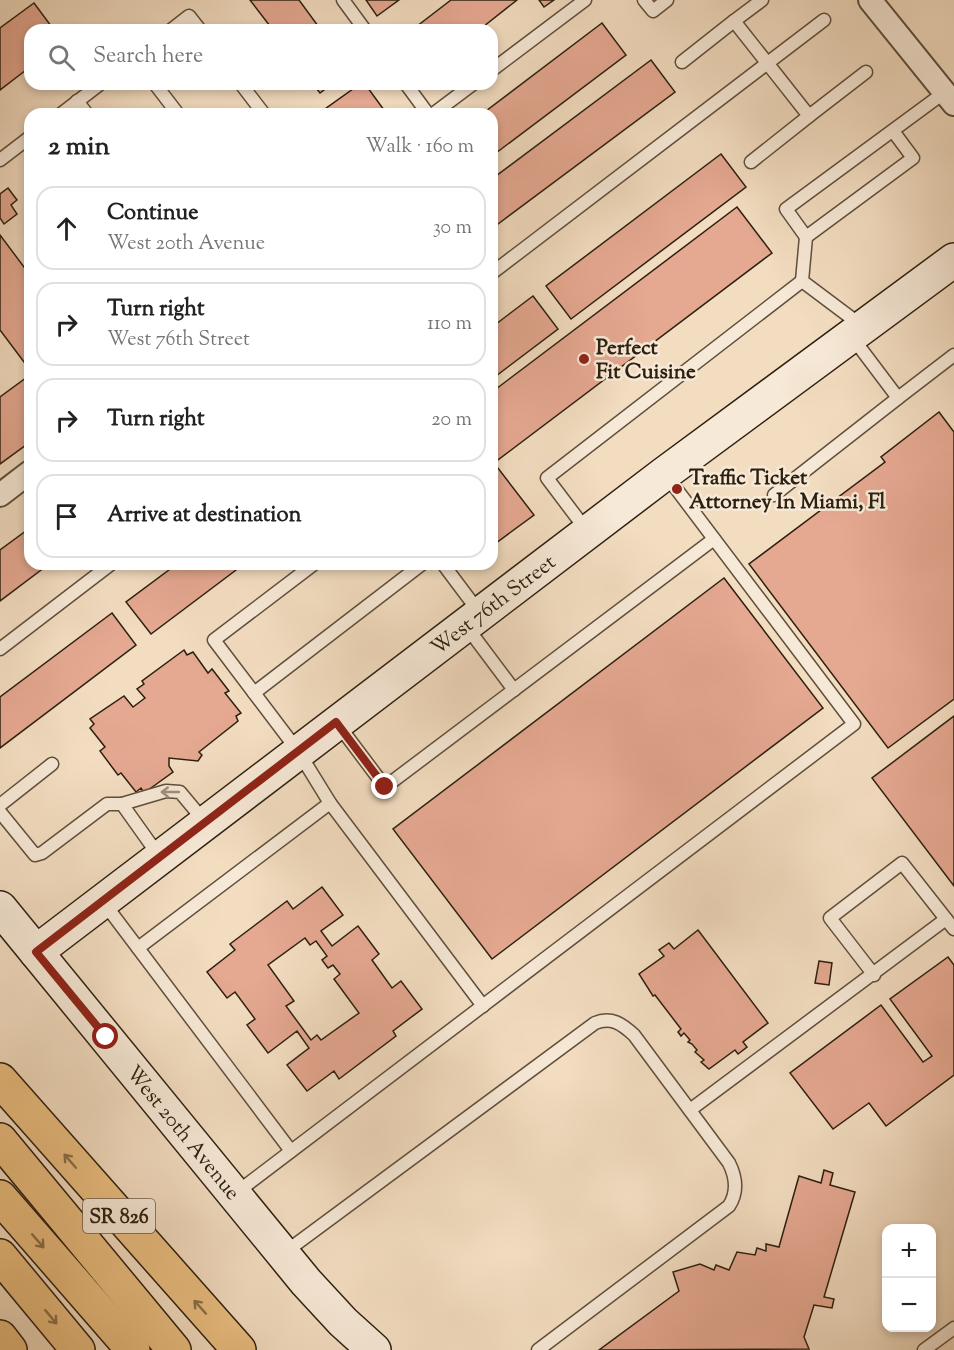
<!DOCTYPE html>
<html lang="en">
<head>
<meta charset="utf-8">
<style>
  :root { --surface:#fff; --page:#f6f6f6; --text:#222; --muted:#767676; --line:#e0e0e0 }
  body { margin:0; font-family:"Sorts Mill Goudy",serif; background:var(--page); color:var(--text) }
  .controls { position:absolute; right:18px; bottom:18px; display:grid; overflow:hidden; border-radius:12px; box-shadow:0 3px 9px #0003 }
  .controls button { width:54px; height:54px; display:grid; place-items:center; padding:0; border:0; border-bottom:2px solid var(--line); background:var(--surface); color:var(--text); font:30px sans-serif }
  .stop { position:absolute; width:18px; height:18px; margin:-14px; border:4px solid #8f2418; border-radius:50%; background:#fff }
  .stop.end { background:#8f2418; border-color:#fff; box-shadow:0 2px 6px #0008 }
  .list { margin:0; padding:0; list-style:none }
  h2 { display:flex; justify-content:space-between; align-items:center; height:78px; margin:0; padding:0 24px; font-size:26px }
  h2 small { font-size:20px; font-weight:400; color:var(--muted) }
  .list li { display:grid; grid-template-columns:39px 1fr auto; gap:18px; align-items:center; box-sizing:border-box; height:84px; margin:0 12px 12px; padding:0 12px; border:2px solid var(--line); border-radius:18px }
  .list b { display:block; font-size:22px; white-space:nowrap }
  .list p { margin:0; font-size:20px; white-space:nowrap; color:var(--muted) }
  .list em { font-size:20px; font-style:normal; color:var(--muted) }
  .icon { flex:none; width:33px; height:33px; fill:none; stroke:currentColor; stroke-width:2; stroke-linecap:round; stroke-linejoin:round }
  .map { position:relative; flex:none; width:954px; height:1350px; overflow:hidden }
  .search { position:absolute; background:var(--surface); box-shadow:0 3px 9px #0003; left:24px; top:24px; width:474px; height:66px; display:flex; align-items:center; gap:15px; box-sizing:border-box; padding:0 21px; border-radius:18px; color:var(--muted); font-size:22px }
  .panel { position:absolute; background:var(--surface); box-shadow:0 3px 9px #0003; left:24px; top:108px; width:474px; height:462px; border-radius:18px }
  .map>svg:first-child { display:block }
  .building { fill:#e5a891; stroke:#2d2010; stroke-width:1.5; fill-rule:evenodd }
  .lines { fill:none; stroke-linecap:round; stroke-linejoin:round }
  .lane-casing { stroke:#5e4f3c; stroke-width:15 }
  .street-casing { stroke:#5e4f3c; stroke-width:26 }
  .secondary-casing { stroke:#2d2010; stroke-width:36 }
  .highway-casing { stroke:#2d2010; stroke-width:36 }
  .lane { stroke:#f7e9d7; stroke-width:12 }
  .street { stroke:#f7e9d7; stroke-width:22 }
  .secondary { stroke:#f7e9d7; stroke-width:33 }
  .highway { stroke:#eabe80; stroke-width:33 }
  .oneway { stroke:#9c8f7d }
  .oneway2 { stroke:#8c6f48 }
  .route { stroke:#8f2418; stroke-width:8 }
  .poi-dot { fill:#8f2418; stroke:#f7e9d7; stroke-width:2 }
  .labels { text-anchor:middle; stroke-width:5; stroke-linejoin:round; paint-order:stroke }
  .shield { fill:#f7e9d7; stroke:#6a5c4c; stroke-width:1.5 }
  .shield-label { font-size:20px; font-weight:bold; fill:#2d2010 }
  .poi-label { font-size:21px; font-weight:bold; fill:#2d2010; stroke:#f7e9d7; text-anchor:start }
  .street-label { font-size:21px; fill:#2d2010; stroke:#f7e9d7 }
</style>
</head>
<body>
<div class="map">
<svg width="954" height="1350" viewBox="0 0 954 1350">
  <rect width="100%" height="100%" fill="#f3ddc1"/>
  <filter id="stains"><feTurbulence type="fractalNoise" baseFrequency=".00333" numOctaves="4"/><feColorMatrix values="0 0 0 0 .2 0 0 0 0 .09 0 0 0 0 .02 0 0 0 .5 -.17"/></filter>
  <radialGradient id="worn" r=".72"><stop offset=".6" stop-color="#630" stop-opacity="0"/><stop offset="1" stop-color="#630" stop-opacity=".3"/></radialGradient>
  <g class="building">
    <polygon points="250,0 299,0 321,30 273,30"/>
    <polygon points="366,0 399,0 377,16"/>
    <polygon points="451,0 517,0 479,30 412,30"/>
    <polygon points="539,0 554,0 544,7"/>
    <polygon points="34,3 54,30 30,30 30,67 0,90 0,28"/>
    <polygon points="602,23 626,55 492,156 492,114 482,114"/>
    <polygon points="651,60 675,92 498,224 492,215 492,179"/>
    <polygon points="313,84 332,84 320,93"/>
    <polygon points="360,84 365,84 387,114 329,114 325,109"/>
    <polygon points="721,154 746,187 571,319 546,286"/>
    <polygon points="8,188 17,200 11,205 17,214 4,224 0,218 0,194"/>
    <polygon points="737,207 772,253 494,463 534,515 492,546 492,392"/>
    <polygon points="0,235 30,275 30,370 0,330"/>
    <polygon points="533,296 558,329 492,379 492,327"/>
    <polygon points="30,375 30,442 0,464 0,397"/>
    <polygon points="939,412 954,432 954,699 888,748 749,564 885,462 881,457"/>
    <polygon points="30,528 30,564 49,564 0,601 0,550"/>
    <polygon points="177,564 244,564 151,634 126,602"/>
    <polygon points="724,578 823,708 492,959 393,829"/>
    <polygon points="112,613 136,645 0,748 0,697"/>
    <polygon points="184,650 187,655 193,652 208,673 212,669 229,691 225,693 241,713 236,716 238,721 199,752 202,755 198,761 169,758 169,766 173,772 144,793 141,788 136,792 121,773 118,775 100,751 105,747 90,728 94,724 90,719 124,696 133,707 145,698 137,689 144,684 142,681"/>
    <polygon points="954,716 954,886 872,778"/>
    <path d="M322,887L343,915L321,931L332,946L358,926L379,954L372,960L392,988L401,981L422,1009L393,1031L396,1036L339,1079L334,1071L307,1091L287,1065L309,1048L297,1031L268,1053L247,1025L255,1019L235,992L227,998L207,972L235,950L230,944L287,901L293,909ZM305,938L310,945L316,941L327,956L322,960L328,968L333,965L340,974L334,979L359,1013L321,1040L317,1035L311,1040L286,1006L294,1001L268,965Z"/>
    <polygon points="698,930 768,1023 743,1042 747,1047 738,1054 735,1050 709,1069 701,1062 704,1060 695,1052 697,1050 692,1044 688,1042 690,1040 684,1033 681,1036 678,1032 681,1029 655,995 653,996 639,974 664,956 659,950 669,943 674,949"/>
    <polygon points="948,957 954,965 954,1075 886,1126 869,1103 833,1129 790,1073 881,1005 923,1062 932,1056 890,999"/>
    <polygon points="819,961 832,963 829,985 815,983"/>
    <polygon points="824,1170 833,1173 830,1185 855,1192 824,1297 834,1299 832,1308 814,1305 804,1337 809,1349 599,1350 679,1291 673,1272 700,1264 714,1270 716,1265 729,1270 737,1252 755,1255 757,1248 766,1251 766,1244 779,1247 799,1176 821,1183"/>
  </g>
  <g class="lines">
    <defs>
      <g id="lane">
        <polyline points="343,0 365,30"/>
        <polyline points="644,0 653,11 667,0"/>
        <polyline points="734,21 762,0"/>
        <polyline points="171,30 189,16 200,30"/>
        <polyline points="682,62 734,21 809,116 751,162"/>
        <polyline points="492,70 585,0"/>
        <polyline points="155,84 178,114"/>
        <polyline points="241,84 264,114"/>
        <polyline points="406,84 428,114"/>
        <polyline points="77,101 87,114"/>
        <polyline points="61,114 100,84"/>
        <polyline points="433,114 473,84"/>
        <polyline points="809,116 866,72"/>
        <polyline points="893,131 913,158 806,237 786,209 945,92"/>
        <polyline points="0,160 30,137"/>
        <polyline points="806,237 802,281 862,326"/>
        <polyline points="492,273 824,20"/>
        <polyline points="852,337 898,398 954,355"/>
        <polyline points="774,495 898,398"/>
        <polyline points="587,531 547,478 802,281"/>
        <polyline points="314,564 214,640 298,751 330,803"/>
        <polyline points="443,564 479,612"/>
        <polyline points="466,626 514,690"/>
        <polyline points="0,649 111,564"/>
        <polyline points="254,693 422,564"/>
        <polyline points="337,723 385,787 714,539"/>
        <polyline points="122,804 159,856"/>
        <polyline points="0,805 52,764"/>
        <polyline points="0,812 35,855 42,853 107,804 122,804 166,791 180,792 205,822"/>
        <polyline points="104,903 291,1151"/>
        <polyline points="138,948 330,803 483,1006"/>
        <polyline points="874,975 830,918 902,863 946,919"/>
        <polyline points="690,1110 946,919 954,929"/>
        <polyline points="236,1193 854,724 665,474"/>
        <path d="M284,1253L595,1023C611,1016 622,1024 634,1035L729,1163C736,1177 738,1192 729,1206L538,1350"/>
        <polyline points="924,1350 954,1328"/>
      </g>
      <g id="street">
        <polyline points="870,0 954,104"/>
        <polyline points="0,495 30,472"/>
      </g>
      <g id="secondary">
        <path id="s1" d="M0,908L306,1282L343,1322L374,1350"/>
        <path id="s2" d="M36,952L664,474L954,260"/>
      </g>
      <g id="highway">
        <polyline points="0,1080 239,1350"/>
        <polyline points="0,1140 174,1350"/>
        <polyline points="0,1197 133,1350"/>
        <polyline points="0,1256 78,1350"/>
        <polyline points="0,1337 10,1350"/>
      </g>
    </defs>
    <use href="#lane" class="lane-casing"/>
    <use href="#street" class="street-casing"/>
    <use href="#secondary" class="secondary-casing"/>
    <use href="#highway" class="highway-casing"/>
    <use href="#lane" class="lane"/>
    <use href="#street" class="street"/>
    <use href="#secondary" class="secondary"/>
    <use href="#highway" class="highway"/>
  </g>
  <defs><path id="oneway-shaft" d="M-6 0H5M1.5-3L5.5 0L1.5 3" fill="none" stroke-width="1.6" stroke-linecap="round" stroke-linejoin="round" transform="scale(1.5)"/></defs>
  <use class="oneway" href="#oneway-shaft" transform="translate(170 792) rotate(180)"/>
  <g class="oneway2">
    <use href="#oneway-shaft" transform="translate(70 1161) rotate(-131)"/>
    <use href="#oneway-shaft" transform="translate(38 1241) rotate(49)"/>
    <use href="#oneway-shaft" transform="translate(200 1307) rotate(-132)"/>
    <use href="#oneway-shaft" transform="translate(51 1317) rotate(50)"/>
  </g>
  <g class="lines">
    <polyline class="route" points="106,1037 36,952 336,722 385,787"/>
  </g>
  <g class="poi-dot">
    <circle cx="584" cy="359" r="6"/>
    <circle cx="677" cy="489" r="6"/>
  </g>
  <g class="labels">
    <rect class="shield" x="83" y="1199" width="72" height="34" rx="4.5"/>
    <g class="shield-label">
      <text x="119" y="1223">SR 826</text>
    </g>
    <g class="poi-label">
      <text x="596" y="354">Perfect<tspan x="596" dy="24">Fit Cuisine</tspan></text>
      <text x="689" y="484">Traffic Ticket<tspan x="689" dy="24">Attorney In Miami, Fl</tspan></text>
    </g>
    <g class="street-label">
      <text dy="7" stroke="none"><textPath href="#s2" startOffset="574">West 76th Street</textPath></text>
      <text dy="7" stroke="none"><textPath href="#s1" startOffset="290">West 20th Avenue</textPath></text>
    </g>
  </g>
  <rect width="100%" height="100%" filter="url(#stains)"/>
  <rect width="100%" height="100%" fill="url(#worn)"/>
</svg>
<div class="controls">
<button>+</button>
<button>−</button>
</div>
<div class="stop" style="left:106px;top:1037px"></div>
<div class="stop end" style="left:385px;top:787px"></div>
<div class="search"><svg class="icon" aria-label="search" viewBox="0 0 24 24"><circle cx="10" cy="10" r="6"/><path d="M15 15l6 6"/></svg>Search here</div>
<section class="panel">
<h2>2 min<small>Walk · 160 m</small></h2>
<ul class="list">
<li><svg class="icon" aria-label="ahead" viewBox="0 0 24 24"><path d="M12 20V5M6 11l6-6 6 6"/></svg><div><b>Continue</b><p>West 20th Avenue</p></div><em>30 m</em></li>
<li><svg class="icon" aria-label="right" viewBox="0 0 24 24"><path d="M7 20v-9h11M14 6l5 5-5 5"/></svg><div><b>Turn right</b><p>West 76th Street</p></div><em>110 m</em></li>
<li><svg class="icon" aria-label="right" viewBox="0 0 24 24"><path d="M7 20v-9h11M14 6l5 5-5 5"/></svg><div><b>Turn right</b></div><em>20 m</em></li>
<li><svg class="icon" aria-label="arrive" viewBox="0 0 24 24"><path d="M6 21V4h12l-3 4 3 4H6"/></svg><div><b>Arrive at destination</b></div></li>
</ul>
</section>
</div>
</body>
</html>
